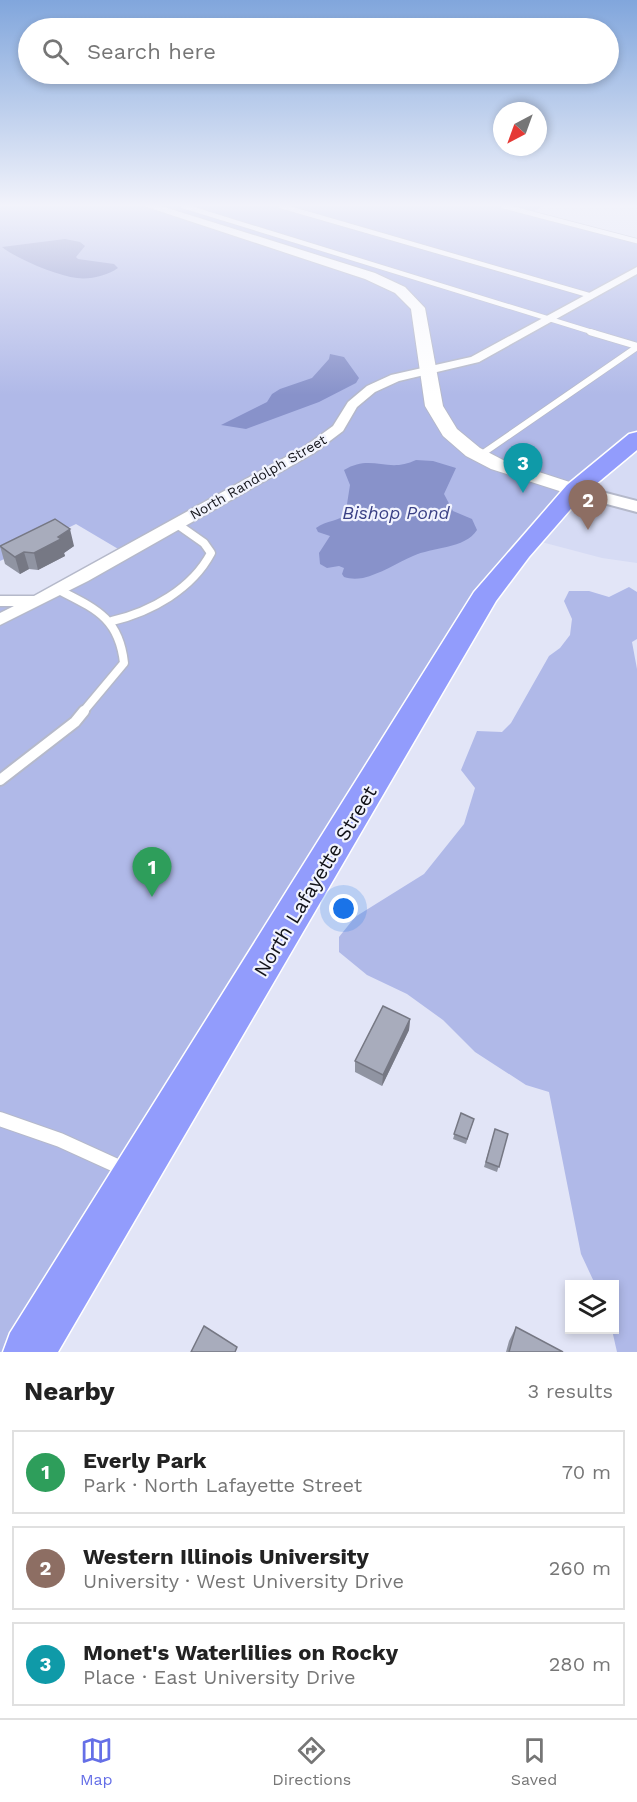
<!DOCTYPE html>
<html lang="en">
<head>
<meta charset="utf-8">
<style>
  :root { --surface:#fff; --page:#f2f2f2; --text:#222; --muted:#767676; --line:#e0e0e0; --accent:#656fe7 }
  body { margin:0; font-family:"Work Sans",sans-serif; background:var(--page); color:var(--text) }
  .controls { position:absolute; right:18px; bottom:18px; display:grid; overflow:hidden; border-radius:0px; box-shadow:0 3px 9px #0003 }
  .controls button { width:54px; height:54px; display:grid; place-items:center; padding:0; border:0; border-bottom:2px solid var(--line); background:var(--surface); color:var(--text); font:30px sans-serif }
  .compass { position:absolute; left:493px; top:102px; width:54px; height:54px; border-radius:50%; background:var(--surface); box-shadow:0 3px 9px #0003; rotate:221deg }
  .you { position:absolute; left:344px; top:909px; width:21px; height:21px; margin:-15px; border:4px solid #fff; border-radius:50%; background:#1a73e8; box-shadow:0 0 0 9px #1a73e833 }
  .badge { display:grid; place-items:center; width:39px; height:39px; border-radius:50%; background:var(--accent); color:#fff; font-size:20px; font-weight:700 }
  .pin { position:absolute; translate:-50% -50px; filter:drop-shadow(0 2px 3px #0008) }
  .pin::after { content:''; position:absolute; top:32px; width:21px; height:18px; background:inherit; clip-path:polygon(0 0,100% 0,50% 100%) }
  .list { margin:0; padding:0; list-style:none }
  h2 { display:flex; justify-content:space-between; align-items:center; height:78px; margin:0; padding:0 24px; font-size:26px }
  h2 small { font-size:20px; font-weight:400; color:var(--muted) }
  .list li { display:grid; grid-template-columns:39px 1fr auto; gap:18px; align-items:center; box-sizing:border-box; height:84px; margin:0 12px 12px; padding:0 12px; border:2px solid var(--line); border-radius:0px }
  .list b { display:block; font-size:22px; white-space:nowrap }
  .list p { margin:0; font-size:20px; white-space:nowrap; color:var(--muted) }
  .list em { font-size:20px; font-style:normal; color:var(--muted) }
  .icon { flex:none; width:33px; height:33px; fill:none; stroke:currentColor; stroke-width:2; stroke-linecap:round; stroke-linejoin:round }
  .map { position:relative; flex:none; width:637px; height:1352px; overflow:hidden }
  .search { position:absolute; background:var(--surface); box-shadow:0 3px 9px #0003; left:18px; right:18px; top:18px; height:66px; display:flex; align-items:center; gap:15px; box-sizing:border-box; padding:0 21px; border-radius:33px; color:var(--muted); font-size:22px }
  .sheet { height:366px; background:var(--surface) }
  nav { display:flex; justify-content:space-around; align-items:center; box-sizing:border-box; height:84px; border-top:2px solid var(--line); background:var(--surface); font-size:16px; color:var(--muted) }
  nav a { display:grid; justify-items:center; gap:3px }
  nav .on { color:var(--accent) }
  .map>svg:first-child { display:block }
  .built { fill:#d6dbf4 }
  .green { fill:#b0b9e8 }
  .water { fill:#8892ca }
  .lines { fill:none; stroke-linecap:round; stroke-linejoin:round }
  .service-far4-casing { stroke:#b5b9ca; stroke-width:6 }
  .service-far3-casing { stroke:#b5b9ca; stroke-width:8 }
  .service-far2-casing { stroke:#b5b9ca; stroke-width:11 }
  .service-far1-casing { stroke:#b5b9ca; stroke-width:14 }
  .service-casing { stroke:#b5b9ca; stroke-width:16 }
  .minor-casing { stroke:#b5b9ca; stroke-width:3 }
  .tertiary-casing { stroke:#b5b9ca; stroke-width:4 }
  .secondary-casing { stroke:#b5b9ca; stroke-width:2 }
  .trunk-casing { stroke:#fff; stroke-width:3 }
  .service-far4 { stroke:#fff; stroke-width:4.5 }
  .service-far3 { stroke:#fff; stroke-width:6 }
  .service-far2 { stroke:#fff; stroke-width:8 }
  .service-far1 { stroke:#fff; stroke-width:10 }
  .service { stroke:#fff; stroke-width:14 }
  .minor { fill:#fff; fill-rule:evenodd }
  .tertiary { fill:#fff; fill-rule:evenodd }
  .secondary { fill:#fff; fill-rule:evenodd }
  .trunk { fill:#929cfc; fill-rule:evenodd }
  .wall { fill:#9094a2 }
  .shaded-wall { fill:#767884 }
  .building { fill:#a8acbc; stroke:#767884; stroke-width:1.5 }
  .labels { text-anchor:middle; stroke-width:4.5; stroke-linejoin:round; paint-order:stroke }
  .far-street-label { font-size:14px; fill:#121319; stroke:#f1f3fe }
  .water-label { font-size:18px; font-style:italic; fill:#3a4085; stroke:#f1f3fe }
  .near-street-label { font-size:20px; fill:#121319; stroke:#f1f3fe }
</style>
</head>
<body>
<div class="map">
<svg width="637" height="1352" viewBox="0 0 637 1352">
  <rect width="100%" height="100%" fill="#e2e5f7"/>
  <polygon class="built" points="637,439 637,563 602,558 530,539"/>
  <g class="green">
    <polygon points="0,206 503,206 524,211 507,206 544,206 532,212 637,241 637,439 520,552 31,1352 0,1352 0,601 35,601 125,553 76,524 0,561"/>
    <polygon points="629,587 637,592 637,639 632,642 637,669 637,1352 617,1352 612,1330 614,1284 595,1284 581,1254 549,1092 526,1085 475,1052 443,1020 407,994 367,975 339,952 339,937 355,917 424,874 464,824 475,788 461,770 477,731 502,732 511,723 549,656 560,648 570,635 572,619 564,601 569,591 589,591 609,597"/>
  </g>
  <g class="water">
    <path d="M65,239L80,242L85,246L76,257L78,259L114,264L118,268C108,275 90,280 77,278C58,276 17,259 2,247Z"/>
    <polygon points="330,354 344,357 359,378 356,383 319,402 246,429 221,425 267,402 272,394 280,389 312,378 329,359"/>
    <path d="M416,460L433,461L456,468L444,494L453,511L472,519L477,530C465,549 432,547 413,556C397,563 380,574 363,578C356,579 350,579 344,577L342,574L344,568L339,566L327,568L320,564L319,553L330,536L318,532L316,528C326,520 340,522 349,512L347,504L350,485L344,470C372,453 387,474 416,460Z"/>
  </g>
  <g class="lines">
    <defs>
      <g id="service-far4">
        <polyline points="183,206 595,333"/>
        <polyline points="281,206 592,296"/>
        <polyline points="503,206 637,241"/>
      </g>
      <g id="service-far3">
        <polyline points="590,332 637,346"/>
        <polyline points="479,456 637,347"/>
      </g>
      <g id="service-far2">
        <path d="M59,590C96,609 119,618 124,663L83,712"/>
        <path d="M112,621C151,612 192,589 211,553L204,543L177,524"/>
      </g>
      <polyline id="service-far1" points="0,780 75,722 84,711"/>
      <polyline id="service" points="0,1119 60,1140 126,1170"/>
      <polygon id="minor" points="637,267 637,274 479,362 399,381 375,392 357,407 343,431 314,453 88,581 0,625 0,613 14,606 0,606 0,596 34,596 304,447 333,426 348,402 367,386 391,375 471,357"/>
      <polygon id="tertiary" points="575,485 637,501 637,512 569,494 566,490 569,486"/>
      <polygon id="secondary" points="144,206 161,206 375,273 405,287 425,308 443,406 457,429 480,448 505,461 582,486 585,490 582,494 575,496 491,469 466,456 443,436 425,406 411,309 395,293 365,279"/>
      <polygon id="trunk" points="637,432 637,450 583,495 529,557 496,601 58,1352 3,1352 10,1333 474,592 567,485 629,434"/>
    </defs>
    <use href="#service-far4" class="service-far4-casing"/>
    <use href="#service-far3" class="service-far3-casing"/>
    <use href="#service-far2" class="service-far2-casing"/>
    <use href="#service-far1" class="service-far1-casing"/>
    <use href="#service" class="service-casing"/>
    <use href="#minor" class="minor-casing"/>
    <use href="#tertiary" class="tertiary-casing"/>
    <use href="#secondary" class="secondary-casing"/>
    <use href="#trunk" class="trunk-casing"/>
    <use href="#service-far4" class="service-far4"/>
    <use href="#service-far3" class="service-far3"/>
    <use href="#service-far2" class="service-far2"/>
    <use href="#service-far1" class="service-far1"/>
    <use href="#service" class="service"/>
    <use href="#minor" class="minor"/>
    <use href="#tertiary" class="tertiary"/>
    <use href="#secondary" class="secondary"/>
    <use href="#trunk" class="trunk"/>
  </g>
  <g class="wall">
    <polygon points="0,546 74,546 64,553 65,556 38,570 29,569 20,574 5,564"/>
    <polygon points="410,1019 409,1030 382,1086 355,1072 355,1061"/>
    <polygon points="461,1113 474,1119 466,1144 453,1139"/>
    <polygon points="495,1129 508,1134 497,1172 484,1167"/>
    <polygon points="516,1327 563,1352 506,1352 509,1341"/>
  </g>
  <g class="shaded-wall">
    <polygon points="70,529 74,546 64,553 65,556 38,570 34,553"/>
    <polygon points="24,552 29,569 20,574 15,557"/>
    <polygon points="410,1019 409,1030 382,1086 383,1075"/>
  </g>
  <g class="building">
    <polygon points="55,519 70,529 58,537 61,539 34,553 24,552 15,557 0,546"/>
    <polygon points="383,1006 410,1019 383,1075 355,1061"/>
    <polygon points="461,1113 474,1119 467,1139 454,1134"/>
    <polygon points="495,1129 508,1134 499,1167 486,1162"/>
    <polygon points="204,1326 237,1347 235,1352 191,1352"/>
    <polygon points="516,1327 563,1352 509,1352"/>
  </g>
  <linearGradient id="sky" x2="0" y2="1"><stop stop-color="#81a6dc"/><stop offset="0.52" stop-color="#f2f3fb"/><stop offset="1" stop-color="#f2f3fb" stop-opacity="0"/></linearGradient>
  <rect width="637" height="395" fill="url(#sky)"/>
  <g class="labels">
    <g class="far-street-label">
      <text transform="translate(258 477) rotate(-30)" y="5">North Randolph Street</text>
    </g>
    <g class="water-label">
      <text x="396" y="519">Bishop Pond</text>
    </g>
    <g class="near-street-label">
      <text transform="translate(315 881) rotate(-59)" y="7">North Lafayette Street</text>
    </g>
  </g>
</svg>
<div class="controls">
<button><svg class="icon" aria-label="layers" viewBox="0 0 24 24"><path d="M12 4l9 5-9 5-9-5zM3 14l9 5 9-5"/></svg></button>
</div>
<svg class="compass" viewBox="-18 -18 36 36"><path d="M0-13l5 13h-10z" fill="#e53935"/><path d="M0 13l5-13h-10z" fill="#767676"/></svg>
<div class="you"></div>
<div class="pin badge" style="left:152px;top:897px;background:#2e9e5b">1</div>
<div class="pin badge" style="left:588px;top:530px;background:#8d6e63">2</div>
<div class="pin badge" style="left:523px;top:493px;background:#0f9aa8">3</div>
<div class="search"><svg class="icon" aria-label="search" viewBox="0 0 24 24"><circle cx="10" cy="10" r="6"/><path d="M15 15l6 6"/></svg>Search here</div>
</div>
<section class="sheet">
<h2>Nearby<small>3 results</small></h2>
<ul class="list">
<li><span class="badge" style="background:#2e9e5b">1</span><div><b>Everly Park</b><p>Park · North Lafayette Street</p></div><em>70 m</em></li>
<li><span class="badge" style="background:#8d6e63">2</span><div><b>Western Illinois University</b><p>University · West University Drive</p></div><em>260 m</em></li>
<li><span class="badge" style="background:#0f9aa8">3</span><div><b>Monet's Waterlilies on Rocky</b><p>Place · East University Drive</p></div><em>280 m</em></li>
</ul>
</section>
<nav>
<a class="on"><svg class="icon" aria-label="map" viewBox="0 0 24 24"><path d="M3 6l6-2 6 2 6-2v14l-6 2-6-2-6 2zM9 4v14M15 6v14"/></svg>Map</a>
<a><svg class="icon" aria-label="directions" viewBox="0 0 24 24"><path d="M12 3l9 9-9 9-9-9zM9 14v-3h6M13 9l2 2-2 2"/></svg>Directions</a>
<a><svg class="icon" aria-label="saved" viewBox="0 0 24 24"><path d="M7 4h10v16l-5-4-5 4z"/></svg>Saved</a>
</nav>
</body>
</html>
